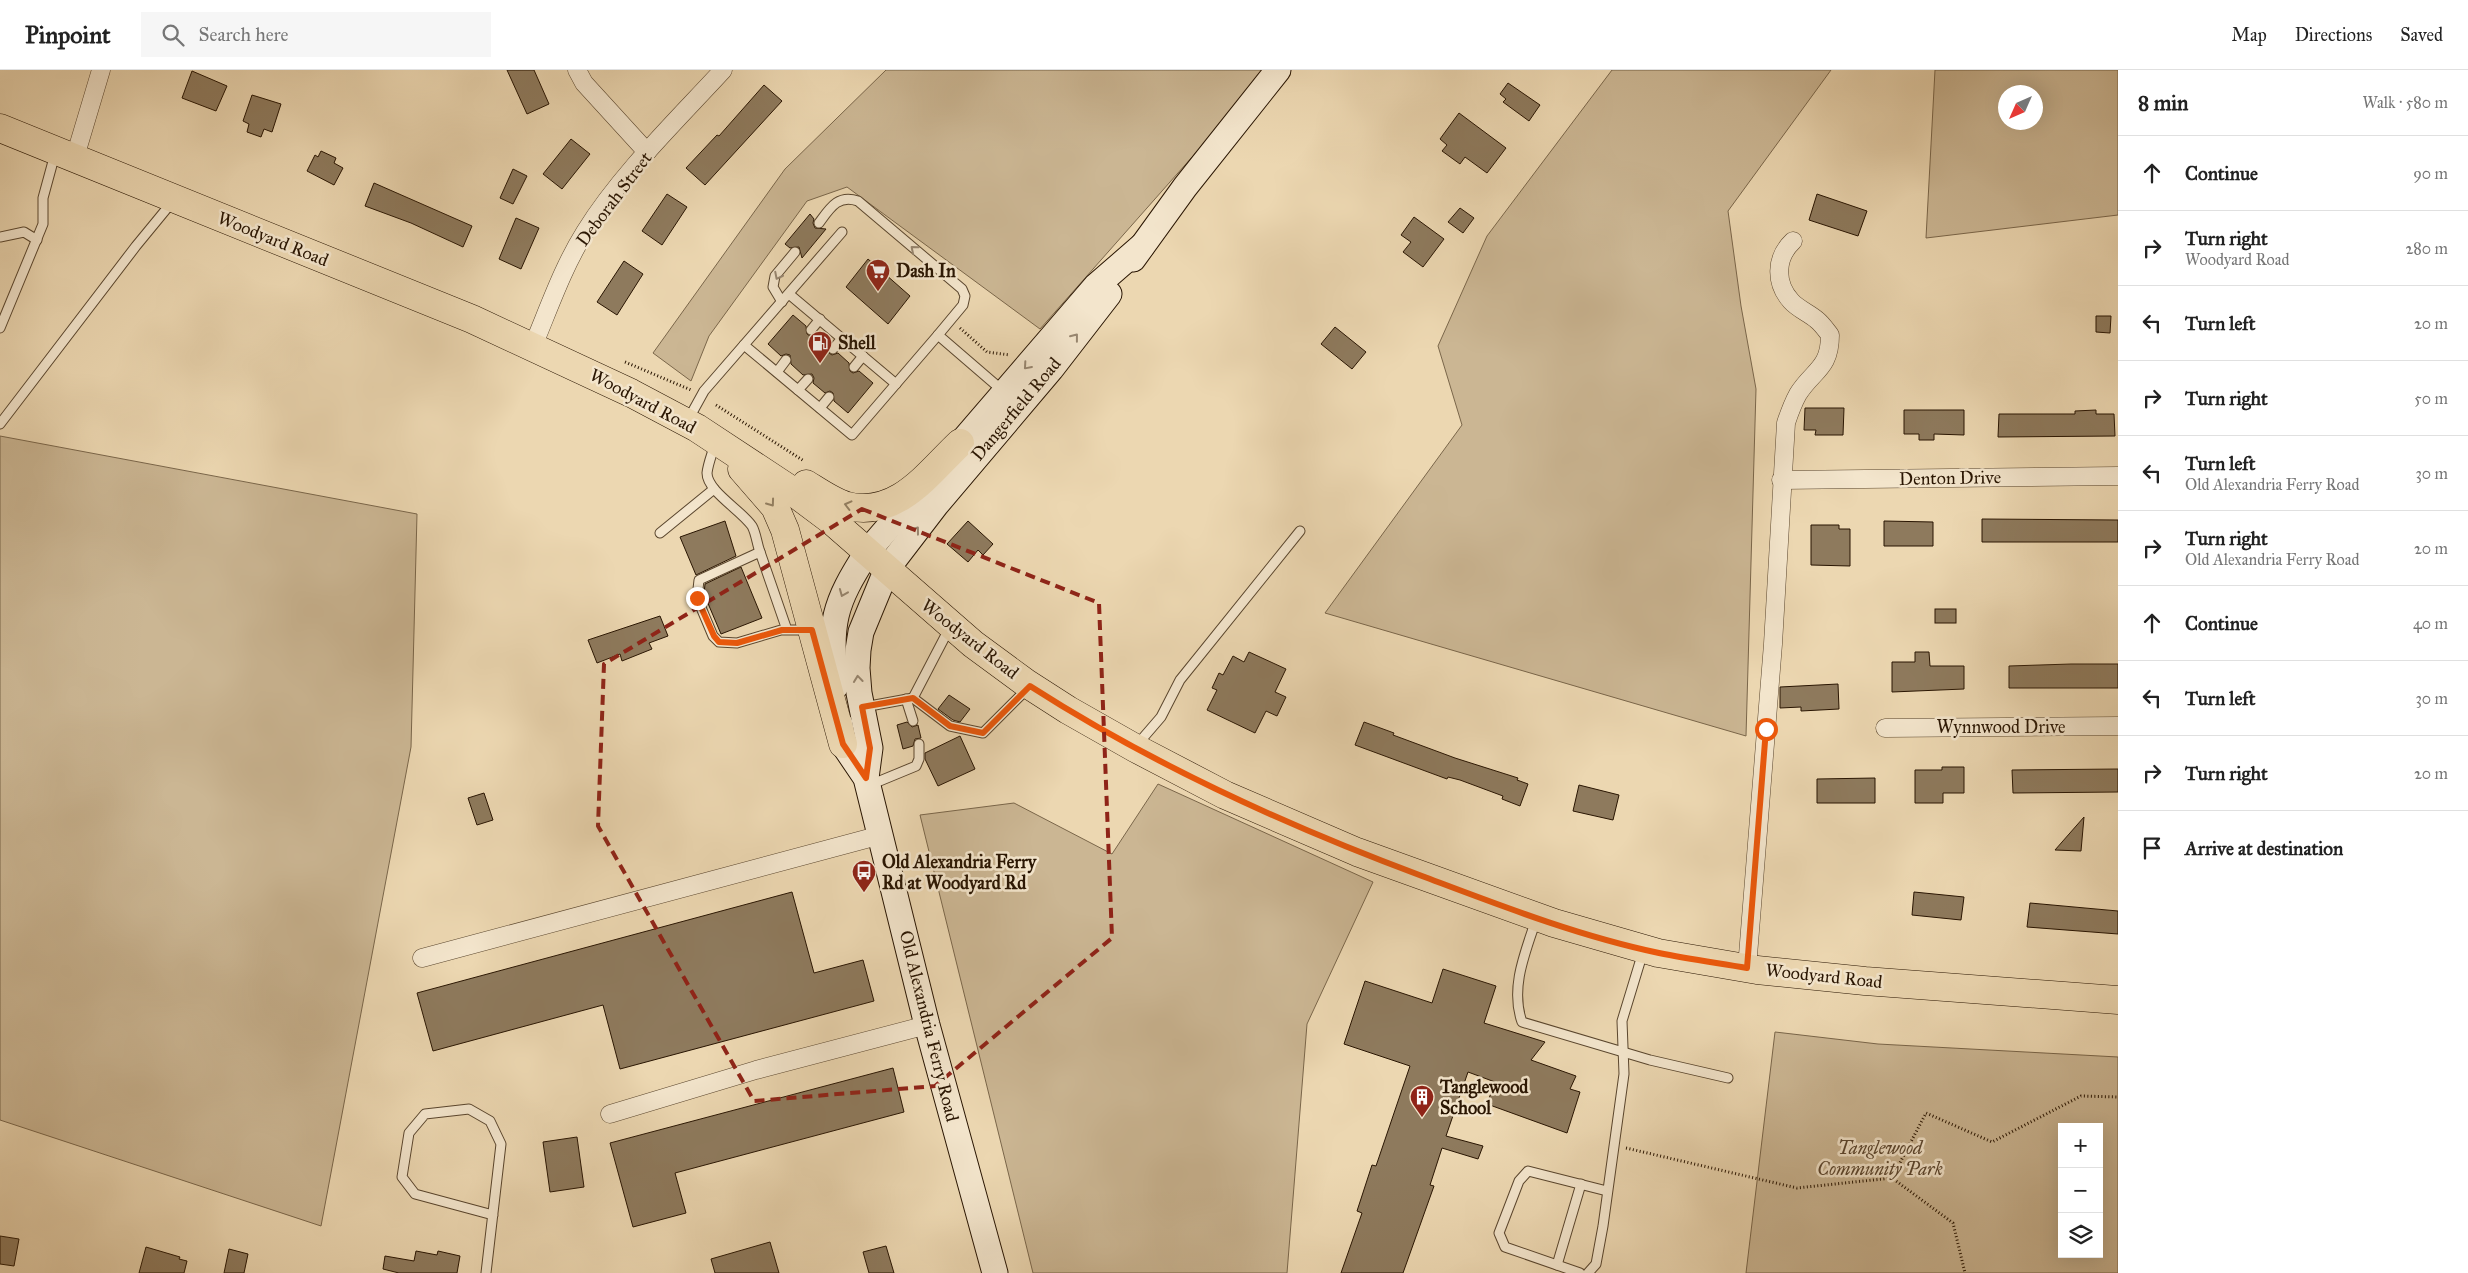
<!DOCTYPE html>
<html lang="en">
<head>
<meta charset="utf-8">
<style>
  :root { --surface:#fff; --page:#f6f6f6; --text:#222; --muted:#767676; --line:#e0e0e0 }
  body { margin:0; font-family:"IM FELL Great Primer",serif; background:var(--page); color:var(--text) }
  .controls { position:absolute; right:15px; bottom:15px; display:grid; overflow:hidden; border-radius:0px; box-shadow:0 5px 20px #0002 }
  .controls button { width:45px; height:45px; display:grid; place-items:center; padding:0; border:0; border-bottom:1px solid var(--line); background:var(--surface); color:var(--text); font:25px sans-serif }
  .compass { position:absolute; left:1998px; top:15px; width:45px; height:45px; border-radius:50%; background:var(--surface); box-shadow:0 5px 20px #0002; rotate:225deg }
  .stop { position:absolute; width:15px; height:15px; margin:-11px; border:4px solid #ea580c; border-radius:50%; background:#fff }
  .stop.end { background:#ea580c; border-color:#fff; box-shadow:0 1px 5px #0008 }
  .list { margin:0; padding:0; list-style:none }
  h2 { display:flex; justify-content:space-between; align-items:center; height:65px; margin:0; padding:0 20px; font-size:21px }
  h2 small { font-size:16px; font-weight:400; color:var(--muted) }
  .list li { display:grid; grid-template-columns:32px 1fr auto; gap:15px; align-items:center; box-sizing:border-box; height:75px; padding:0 20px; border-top:1px solid var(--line) }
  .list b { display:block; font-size:19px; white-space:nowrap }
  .list p { margin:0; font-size:16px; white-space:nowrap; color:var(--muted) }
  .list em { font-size:16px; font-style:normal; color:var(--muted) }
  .icon { flex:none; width:28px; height:28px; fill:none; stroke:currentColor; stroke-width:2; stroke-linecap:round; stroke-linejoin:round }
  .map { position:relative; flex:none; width:2118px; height:1203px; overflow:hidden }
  header { display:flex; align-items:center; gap:30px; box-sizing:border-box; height:70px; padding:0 25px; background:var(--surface); border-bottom:1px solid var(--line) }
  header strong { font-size:24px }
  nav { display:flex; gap:28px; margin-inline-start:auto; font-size:18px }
  .search { width:350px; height:45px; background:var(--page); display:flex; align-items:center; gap:12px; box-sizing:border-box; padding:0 18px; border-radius:0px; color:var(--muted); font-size:19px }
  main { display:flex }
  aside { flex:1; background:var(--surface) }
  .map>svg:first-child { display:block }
  .green { fill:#cbb693; stroke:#7a664a; fill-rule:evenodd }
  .building { fill:#8e7a5d; stroke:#291502 }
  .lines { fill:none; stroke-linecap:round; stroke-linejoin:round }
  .lane-casing { stroke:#5a462e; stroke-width:11 }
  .street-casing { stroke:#5a462e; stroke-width:19 }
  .secondary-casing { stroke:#291502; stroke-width:27 }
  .primary-casing { stroke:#291502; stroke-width:29 }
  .path { stroke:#291502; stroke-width:3; stroke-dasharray:1 2.5; stroke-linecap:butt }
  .lane { stroke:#f3e5cc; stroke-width:9 }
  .street { stroke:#f3e5cc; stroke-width:18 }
  .secondary { stroke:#f3e5cc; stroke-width:25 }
  .primary { stroke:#ecd7b1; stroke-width:28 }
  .oneway { stroke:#988771 }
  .oneway2 { stroke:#948062 }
  .route { stroke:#ea580c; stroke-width:6 }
  .marked { fill:none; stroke:#8f2418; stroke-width:4; stroke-dasharray:10 6; stroke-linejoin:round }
  .labels { text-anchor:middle; stroke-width:5; stroke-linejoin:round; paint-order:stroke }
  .street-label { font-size:18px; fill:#291502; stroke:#f3e5cc }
  .poi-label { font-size:18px; font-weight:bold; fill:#291502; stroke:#f3e5cc; text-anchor:start }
  .park-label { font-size:18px; font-style:italic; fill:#5a452e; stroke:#f3e5cc }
</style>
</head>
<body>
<header>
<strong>Pinpoint</strong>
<div class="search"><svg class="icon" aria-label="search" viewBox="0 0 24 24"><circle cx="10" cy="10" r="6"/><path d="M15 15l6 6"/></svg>Search here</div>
<nav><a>Map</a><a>Directions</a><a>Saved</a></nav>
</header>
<main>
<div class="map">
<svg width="2118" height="1203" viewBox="0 0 2118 1203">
  <rect width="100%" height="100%" fill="#ecd7b1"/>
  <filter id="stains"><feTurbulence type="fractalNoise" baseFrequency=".004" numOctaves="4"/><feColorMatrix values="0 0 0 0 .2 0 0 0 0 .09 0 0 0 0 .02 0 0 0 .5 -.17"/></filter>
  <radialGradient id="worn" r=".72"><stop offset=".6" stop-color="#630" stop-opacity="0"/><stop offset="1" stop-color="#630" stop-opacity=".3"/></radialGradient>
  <g class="green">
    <polygon points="886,0 1269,0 1040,259 847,117 807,131 709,266 691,311 653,283 785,99"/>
    <polygon points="1612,0 1831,0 1728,141 1741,236 1756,319 1746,666 1325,543 1462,355 1438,276 1487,166"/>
    <path d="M1935,0H2118V145L1926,168ZM2006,22H2036V52H2006Z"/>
    <polygon points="0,366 417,444 411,677 321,1156 0,1050"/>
    <polygon points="1158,714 1373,812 1307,954 1287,1203 1033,1203 920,745 1014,733 1112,784"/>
    <path d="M1775,962L1878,974L2118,987V1203H1746ZM2062,1057H2099V1184H2062Z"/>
  </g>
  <g class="building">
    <polygon points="507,0 534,0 549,34 527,44"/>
    <polygon points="192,1 227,16 216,41 182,28"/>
    <polygon points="1508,13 1540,35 1529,51 1503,32 1506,29 1500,24"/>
    <polygon points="764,15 782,31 705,115 686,98 717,65 719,66"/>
    <polygon points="252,25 281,34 272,62 264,59 261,67 247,62 249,54 243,51"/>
    <polygon points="1459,43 1506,78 1487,103 1465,87 1460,94 1442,81 1447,75 1440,69"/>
    <polygon points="571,69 590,84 562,119 543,104"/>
    <polygon points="321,81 336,88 334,93 343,98 334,115 307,101 315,85 318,87"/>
    <polygon points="513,99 527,106 513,134 500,128"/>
    <polygon points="374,113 472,156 463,177 411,153 365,136"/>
    <polygon points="667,124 687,137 662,175 642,161"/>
    <polygon points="1817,124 1867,141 1858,166 1809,150"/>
    <polygon points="1460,138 1474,148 1463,163 1448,152"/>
    <polygon points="810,144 814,149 813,153 815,158 826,159 802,188 799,177 790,178 785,174"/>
    <polygon points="1414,147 1444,169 1423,197 1403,182 1411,172 1401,165"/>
    <polygon points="516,148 539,158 521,199 499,189"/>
    <polygon points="868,189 910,226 888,254 846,217"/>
    <polygon points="624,191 643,204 617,245 597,232"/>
    <polygon points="793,245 806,256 807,264 810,266 816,264 828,275 829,283 832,285 838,283 849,293 850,301 853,303 859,301 873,313 848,343 834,331 833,323 830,321 825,323 813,313 814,308 812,304 803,305 791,294 790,285 786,284 781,286 768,274"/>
    <polygon points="2096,246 2111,246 2110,263 2096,262"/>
    <polygon points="1335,257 1366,282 1352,299 1321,274"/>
    <polygon points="1805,338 1844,338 1843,365 1815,365 1816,360 1804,360"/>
    <polygon points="1904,340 1964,340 1964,365 1934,364 1934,370 1919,370 1919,364 1904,364"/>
    <polygon points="2096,340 2096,344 2114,344 2115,366 1998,367 1999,344 2075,344 2075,341"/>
    <polygon points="1982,449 2118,450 2118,472 1982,472"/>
    <polygon points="725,451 736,486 696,505 680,467"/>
    <polygon points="968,451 993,474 983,485 978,480 968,492 947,474"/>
    <polygon points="1884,451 1933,452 1933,476 1884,476"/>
    <polygon points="1811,455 1839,455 1839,459 1850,459 1850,496 1811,495"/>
    <polygon points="741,497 762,548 721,564 704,524 705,514"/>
    <rect x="1935" y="539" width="21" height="14"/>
    <polygon points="660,546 668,566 649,573 652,579 622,591 620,584 597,593 588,570"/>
    <polygon points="1249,582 1286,599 1275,622 1286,627 1277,646 1266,641 1255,663 1207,640 1217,620 1212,618 1219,603 1223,605 1233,586 1244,592"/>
    <polygon points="1915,582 1929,582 1930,596 1964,596 1964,619 1892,622 1892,592 1915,592"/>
    <polygon points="2071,594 2118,594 2118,618 2009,618 2009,596"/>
    <polygon points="1838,614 1839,639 1801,641 1801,637 1780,638 1780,617"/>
    <polygon points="949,625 970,639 960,652 953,650 938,639"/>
    <polygon points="907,652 912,657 918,655 921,668 915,669 913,676 903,679 897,655"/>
    <polygon points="1364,652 1394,663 1393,665 1455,688 1518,708 1517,710 1528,714 1520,736 1502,729 1503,726 1460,710 1448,707 1447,709 1355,675"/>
    <polygon points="960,666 975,699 938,716 925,689 925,683"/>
    <polygon points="1942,697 1964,697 1964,723 1943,723 1943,733 1915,733 1915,700 1942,700"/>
    <polygon points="2118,699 2118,722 2013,723 2012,700"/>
    <polygon points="1875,708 1875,733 1817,733 1817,709"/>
    <polygon points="1579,715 1619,725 1613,750 1573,741"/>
    <polygon points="484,723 493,750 477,755 468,728"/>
    <polygon points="2084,747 2081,781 2055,780"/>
    <polygon points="792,822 814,903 863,890 874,931 620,999 603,935 433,981 417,923"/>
    <polygon points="1914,822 1964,827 1961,850 1912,845"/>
    <polygon points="2030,833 2118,841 2118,864 2027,857"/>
    <polygon points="1443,899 1496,916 1484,953 1545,972 1531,990 1576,1006 1570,1019 1580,1022 1567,1063 1487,1034 1495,1012 1468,1002 1446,1066 1483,1076 1478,1089 1442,1078 1430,1115 1434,1116 1403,1203 1341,1203 1362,1143 1357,1141 1372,1095 1376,1096 1410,996 1344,974 1365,911 1432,933"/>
    <polygon points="893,998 904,1042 675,1103 686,1143 633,1157 610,1073"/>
    <polygon points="577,1067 584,1117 550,1122 543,1072"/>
    <polygon points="0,1166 19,1169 14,1196 0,1194"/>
    <polygon points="770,1172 779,1203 715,1203 711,1189"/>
    <polygon points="886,1176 894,1203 869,1203 863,1182"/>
    <polygon points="146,1177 180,1187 179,1189 187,1191 184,1203 139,1203"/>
    <polygon points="229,1179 248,1184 244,1203 224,1203"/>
    <polygon points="416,1181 437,1185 438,1181 460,1186 457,1203 399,1203 383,1199 385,1186 414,1191"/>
  </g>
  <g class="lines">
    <defs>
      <g id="lane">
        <path d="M819,153C830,138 838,124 858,131L962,219L965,226L963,235L938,265"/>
        <polyline points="0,167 24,162 37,170"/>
        <polyline points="789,224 896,314"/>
        <polyline points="782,232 773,217 775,206 795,182"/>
        <polyline points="0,258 43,154 43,128 55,84"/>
        <polyline points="811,260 820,249"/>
        <polyline points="744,275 852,365 938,265 1003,321"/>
        <polyline points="833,279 842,268"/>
        <polyline points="854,297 863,286"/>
        <polyline points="777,302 786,290"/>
        <polyline points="798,320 808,309"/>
        <polyline points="820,338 829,327"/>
        <polyline points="688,350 704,321 842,162"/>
        <polyline points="0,354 136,176 173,131"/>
        <path d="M715,373C713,382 708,393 707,403C707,421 741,440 752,456C756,463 757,474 760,482"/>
        <polyline points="660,463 714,419"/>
        <polyline points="787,560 760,482 699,510 697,528 713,566 719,572 737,573 781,560 809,560"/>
        <polyline points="913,628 950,557"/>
        <polyline points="906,629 913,651"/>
        <polyline points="864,637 913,628 950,656 983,663 1028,618"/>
        <polyline points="1136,676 1161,647 1180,610 1300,461"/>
        <polyline points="870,715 916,696 919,689 919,674"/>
        <path d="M1536,850C1525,883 1510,918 1522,952L1650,990L1728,1008"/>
        <polyline points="1557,1195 1581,1114"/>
        <polyline points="486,1203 501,1074 490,1051 469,1039 425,1044 409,1063 402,1107 415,1124 493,1145"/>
        <polyline points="1580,1203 1505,1177 1499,1163 1519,1111 1528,1101 1607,1121"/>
        <polyline points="1588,1203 1596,1194 1603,1156 1624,1004 1622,951 1643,882"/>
      </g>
      <g id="street">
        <polyline points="577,0 584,13 647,82"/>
        <polyline points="75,87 101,0"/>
        <path d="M533,276C549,238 563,197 585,162C621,104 677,50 723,0"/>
        <polyline points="1781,410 2118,406"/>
        <polyline points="1885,658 2118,656"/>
        <polyline points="422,888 881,765"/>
        <path d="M1747,898L1773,574L1786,353C1789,344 1793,333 1798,324C1813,300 1830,299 1830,265C1826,260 1822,254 1817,250C1809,243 1798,239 1791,231C1775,213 1775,188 1793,171"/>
        <polyline points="610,1044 756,1000 927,955"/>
      </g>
      <g id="secondary">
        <polyline points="1133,189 1185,117 1278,0"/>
        <path d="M836,616C829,553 833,535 868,481L1096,216L1142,176"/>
        <polyline points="840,654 843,674 866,708 927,955 995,1203"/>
        <polyline points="866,708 870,678 859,623 857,598 858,580 861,562 887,499 936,435 1051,299 1109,224"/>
      </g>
      <g id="primary">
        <polyline points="0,58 472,249 631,323 697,358 788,418 832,451 973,574 1026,613 1068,640 1135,678 1225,725 1357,782 1554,853 1658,883 1757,900 1865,911 2118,930"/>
        <polyline points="742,399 775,437 785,460 843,674"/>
        <path d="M806,414C819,422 833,432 847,436C898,448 928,403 960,373"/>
      </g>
    </defs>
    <use href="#lane" class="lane-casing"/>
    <use href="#street" class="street-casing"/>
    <use href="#secondary" class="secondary-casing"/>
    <use href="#primary" class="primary-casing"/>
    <g class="path">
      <polyline points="960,258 987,282 1010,285"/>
      <polyline points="625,292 691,320"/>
      <polyline points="716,335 804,391"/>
      <polyline points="1626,1078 1797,1118 1892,1108 1953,1153 1965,1203"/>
      <polyline points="1892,1108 1926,1043 1992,1072 2081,1026 2118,1027"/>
    </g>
    <use href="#lane" class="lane"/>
    <use href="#street" class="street"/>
    <use href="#secondary" class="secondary"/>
    <use href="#primary" class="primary"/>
  </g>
  <defs><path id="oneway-chevron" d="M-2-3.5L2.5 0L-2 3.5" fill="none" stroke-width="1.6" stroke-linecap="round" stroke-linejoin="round" transform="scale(1.25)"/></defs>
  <g class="oneway">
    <use href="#oneway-chevron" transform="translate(914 179) rotate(-140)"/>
    <use href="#oneway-chevron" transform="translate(778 206) rotate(117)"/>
    <use href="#oneway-chevron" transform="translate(1075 267) rotate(-52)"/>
    <use href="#oneway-chevron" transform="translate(1027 296) rotate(131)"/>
    <use href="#oneway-chevron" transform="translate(916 460) rotate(-53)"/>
    <use href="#oneway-chevron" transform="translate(843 523) rotate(112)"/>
    <use href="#oneway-chevron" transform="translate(858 609) rotate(-96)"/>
  </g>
  <g class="oneway2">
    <use href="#oneway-chevron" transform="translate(771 433) rotate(54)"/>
    <use href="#oneway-chevron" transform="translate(848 435) rotate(-166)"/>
  </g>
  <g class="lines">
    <path class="route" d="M697,528L714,566L719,572L737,573L782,560H812L843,674L866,708L870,678L862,637L913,628L950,656L983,663L1030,616C1153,695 1285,755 1422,806C1499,835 1578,866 1659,883C1688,889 1718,893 1747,898L1766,659"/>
  </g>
  <path class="marked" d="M862,439L1099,533L1112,868L935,1016L754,1031L598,756L604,594Z"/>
  <defs>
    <symbol id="supermarket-pin" viewBox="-11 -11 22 30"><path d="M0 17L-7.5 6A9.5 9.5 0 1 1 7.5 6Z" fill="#8f2418" stroke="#f3e5cc"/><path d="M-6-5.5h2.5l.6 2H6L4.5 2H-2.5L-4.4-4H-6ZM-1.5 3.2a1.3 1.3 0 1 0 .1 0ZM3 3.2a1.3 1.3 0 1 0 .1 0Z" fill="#fff"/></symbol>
    <symbol id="fuel-pin" viewBox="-11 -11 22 30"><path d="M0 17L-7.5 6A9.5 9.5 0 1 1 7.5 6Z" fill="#8f2418" stroke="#f3e5cc"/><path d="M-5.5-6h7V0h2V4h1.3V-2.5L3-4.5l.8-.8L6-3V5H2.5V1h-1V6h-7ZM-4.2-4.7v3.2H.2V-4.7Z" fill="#fff"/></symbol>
    <symbol id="bus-pin" viewBox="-11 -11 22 30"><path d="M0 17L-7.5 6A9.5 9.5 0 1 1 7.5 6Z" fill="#8f2418" stroke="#f3e5cc"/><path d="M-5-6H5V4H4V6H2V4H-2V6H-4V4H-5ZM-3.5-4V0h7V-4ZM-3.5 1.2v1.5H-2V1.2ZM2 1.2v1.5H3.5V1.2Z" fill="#fff"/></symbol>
    <symbol id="building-pin" viewBox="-11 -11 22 30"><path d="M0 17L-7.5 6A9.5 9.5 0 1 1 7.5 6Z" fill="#8f2418" stroke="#f3e5cc"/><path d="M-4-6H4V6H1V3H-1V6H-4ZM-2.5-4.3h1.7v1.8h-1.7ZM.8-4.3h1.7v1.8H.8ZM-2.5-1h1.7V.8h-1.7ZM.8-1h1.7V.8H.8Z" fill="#fff"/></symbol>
  </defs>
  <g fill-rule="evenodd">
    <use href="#supermarket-pin" x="864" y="187" width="28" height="38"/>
    <use href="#fuel-pin" x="806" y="259" width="28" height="38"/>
    <use href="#bus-pin" x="850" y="788" width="28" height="38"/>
    <use href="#building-pin" x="1408" y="1013" width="28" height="38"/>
  </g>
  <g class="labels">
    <g class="street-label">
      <text transform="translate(614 129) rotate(-53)" y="6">Deborah Street</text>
      <text transform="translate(273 169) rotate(22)" y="6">Woodyard Road</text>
      <text transform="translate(643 331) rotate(28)" y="6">Woodyard Road</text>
      <text transform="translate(1016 339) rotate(-50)" y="6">Dangerfield Road</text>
      <text transform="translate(1950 408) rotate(-1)" y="6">Denton Drive</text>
      <text transform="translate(970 569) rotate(38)" y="6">Woodyard Road</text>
      <text x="2001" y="663">Wynnwood Drive</text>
      <text transform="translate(1824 906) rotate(6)" y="6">Woodyard Road</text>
      <text transform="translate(929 956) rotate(76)" y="6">Old Alexandria Ferry Road</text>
    </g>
    <g class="poi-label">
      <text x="896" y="207">Dash In</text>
      <text x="838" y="279">Shell</text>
      <text x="882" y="798">Old Alexandria Ferry<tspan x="882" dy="21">Rd at Woodyard Rd</tspan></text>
      <text x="1440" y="1023">Tanglewood<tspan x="1440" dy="21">School</tspan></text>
    </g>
    <g class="park-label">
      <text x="1880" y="1084">Tanglewood<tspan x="1880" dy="21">Community Park</tspan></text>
    </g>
  </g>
  <rect width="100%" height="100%" filter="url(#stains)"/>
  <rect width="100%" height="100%" fill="url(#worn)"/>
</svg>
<div class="controls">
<button>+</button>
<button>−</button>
<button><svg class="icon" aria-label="layers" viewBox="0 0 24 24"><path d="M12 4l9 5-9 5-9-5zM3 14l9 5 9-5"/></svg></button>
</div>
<svg class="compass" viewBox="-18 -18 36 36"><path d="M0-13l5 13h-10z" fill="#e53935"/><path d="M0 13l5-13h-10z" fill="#767676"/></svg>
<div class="stop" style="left:1766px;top:659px"></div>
<div class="stop end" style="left:697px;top:528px"></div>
</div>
<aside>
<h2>8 min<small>Walk · 580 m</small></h2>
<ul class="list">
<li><svg class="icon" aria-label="ahead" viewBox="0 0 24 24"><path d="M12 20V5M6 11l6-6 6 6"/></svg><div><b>Continue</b></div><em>90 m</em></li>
<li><svg class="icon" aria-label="right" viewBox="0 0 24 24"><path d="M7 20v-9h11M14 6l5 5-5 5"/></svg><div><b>Turn right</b><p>Woodyard Road</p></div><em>280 m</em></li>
<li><svg class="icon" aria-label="left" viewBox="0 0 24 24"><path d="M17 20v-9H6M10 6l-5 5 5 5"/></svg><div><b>Turn left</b></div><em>20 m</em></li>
<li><svg class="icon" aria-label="right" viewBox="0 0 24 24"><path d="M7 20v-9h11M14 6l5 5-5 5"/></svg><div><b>Turn right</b></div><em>50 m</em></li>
<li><svg class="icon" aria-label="left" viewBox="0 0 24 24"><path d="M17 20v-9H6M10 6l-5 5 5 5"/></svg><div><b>Turn left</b><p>Old Alexandria Ferry Road</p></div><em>30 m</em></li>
<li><svg class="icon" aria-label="right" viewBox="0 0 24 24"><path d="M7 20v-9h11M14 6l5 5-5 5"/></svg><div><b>Turn right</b><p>Old Alexandria Ferry Road</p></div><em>20 m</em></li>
<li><svg class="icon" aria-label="ahead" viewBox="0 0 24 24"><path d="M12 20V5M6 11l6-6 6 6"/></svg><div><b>Continue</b></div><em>40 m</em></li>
<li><svg class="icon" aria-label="left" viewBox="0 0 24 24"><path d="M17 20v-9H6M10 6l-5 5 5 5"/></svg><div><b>Turn left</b></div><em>30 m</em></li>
<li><svg class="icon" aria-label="right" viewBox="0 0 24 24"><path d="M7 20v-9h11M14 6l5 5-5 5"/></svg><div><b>Turn right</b></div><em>20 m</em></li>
<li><svg class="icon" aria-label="arrive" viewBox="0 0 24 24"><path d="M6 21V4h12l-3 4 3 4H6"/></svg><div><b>Arrive at destination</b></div></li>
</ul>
</aside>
</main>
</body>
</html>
